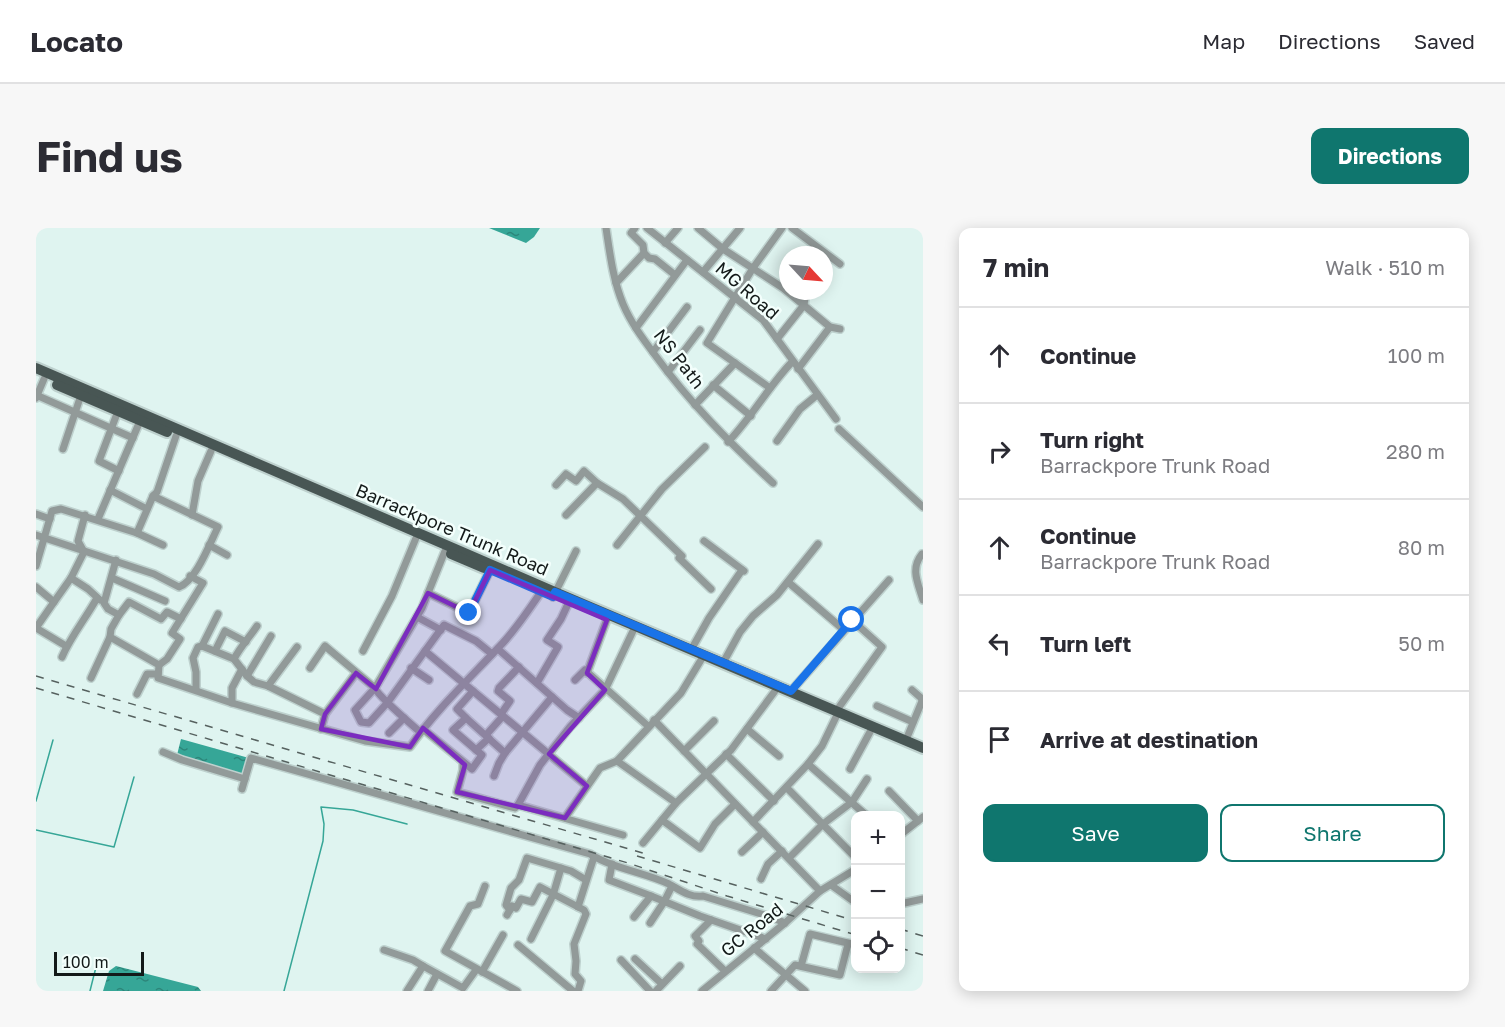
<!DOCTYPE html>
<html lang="en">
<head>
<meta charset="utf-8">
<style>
  :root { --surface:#fff; --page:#f7f7f7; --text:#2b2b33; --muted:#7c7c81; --line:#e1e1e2; --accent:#0f766e }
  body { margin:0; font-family:"Golos Text",sans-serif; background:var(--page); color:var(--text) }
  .controls { position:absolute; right:18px; bottom:18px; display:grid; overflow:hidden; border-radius:12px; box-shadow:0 3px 15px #0003 }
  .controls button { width:54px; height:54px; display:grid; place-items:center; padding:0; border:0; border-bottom:2px solid var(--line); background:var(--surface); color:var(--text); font:30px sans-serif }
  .compass { position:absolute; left:743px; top:18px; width:54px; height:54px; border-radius:50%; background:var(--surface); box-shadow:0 3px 15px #0003; rotate:116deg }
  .scale { position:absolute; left:18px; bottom:15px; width:90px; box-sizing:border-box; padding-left:6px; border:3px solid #131a19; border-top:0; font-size:16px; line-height:21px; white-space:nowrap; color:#131a19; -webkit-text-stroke:4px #f3fffc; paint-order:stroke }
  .stop { position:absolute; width:18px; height:18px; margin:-14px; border:4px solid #1a73e8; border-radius:50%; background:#fff }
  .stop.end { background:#1a73e8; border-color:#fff; box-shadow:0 2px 6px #0008 }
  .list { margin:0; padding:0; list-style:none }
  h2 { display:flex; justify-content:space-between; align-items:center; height:78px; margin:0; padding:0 24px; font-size:26px }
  h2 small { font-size:20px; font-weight:400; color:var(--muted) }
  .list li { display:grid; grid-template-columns:39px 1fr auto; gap:18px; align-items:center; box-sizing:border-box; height:96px; padding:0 24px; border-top:2px solid var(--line) }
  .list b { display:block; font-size:22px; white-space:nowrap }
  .list p { margin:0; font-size:20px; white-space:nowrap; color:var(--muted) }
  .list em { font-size:20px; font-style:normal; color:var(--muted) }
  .actions { display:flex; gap:12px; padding:18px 24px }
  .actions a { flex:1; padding:14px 0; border:2px solid var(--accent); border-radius:12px; text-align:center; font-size:21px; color:var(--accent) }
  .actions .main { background:var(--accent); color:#fff }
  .icon { flex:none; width:33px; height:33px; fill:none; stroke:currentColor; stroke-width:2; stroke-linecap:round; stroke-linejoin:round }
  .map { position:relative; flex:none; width:887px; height:763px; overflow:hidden; border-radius:12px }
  header { display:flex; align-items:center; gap:36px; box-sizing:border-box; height:84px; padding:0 30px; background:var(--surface); border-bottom:2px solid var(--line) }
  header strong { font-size:28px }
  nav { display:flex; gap:33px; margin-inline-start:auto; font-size:21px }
  .intro { display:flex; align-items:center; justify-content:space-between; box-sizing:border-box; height:144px; padding:0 36px }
  h1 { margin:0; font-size:42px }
  .button { padding:15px 27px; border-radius:12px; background:var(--accent); color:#fff; font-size:21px; font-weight:700 }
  main { display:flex; gap:36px; padding:0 36px }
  aside { flex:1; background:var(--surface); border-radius:12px; box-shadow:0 3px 15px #0003 }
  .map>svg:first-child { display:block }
  .water { fill:url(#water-ripples) }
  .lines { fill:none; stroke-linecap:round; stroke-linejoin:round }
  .stream { stroke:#36a697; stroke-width:1.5 }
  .minor-casing { stroke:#bed1ce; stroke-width:10 }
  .primary-casing { stroke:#bed1ce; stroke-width:14 }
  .minor { stroke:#929a99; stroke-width:7 }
  .primary { stroke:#485654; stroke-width:10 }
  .rail { stroke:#56615f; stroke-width:1.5; stroke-dasharray:8 8; stroke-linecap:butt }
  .route { stroke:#1a73e8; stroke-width:8 }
  .marked { fill:#7b2cbf; fill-opacity:0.2; stroke:#7b2cbf; stroke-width:4.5; stroke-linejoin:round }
  .labels { text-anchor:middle; stroke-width:5; stroke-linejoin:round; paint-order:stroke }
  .street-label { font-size:18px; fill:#131a19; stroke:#f3fffc }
</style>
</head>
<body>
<header>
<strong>Locato</strong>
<nav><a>Map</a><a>Directions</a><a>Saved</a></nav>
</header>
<div class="intro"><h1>Find us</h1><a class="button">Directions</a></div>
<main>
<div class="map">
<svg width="887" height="763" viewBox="0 0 887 763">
  <defs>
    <pattern id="water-ripples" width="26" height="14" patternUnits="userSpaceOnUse" patternTransform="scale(1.5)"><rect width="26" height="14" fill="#36a697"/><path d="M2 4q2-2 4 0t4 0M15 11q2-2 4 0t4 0" fill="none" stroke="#2c867a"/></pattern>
  </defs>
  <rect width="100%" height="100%" fill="#dff4f0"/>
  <g class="water">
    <polygon points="453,0 504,0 498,9 490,15"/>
    <polygon points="145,511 213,530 208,547 141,527"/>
    <polygon points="80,738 162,759 165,763 67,763 73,743"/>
  </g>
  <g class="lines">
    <g class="stream">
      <polyline points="0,573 17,512"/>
      <polyline points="0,602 78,619 98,549"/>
      <polyline points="54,763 60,739"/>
      <polyline points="248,763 287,613 288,596 285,579 317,582 371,596"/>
    </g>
    <defs>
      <g id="minor">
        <path d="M570,0C574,26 577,52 587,76C595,95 607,111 619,127C653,174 694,215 737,255"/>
        <polyline points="599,0 595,5 607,17 608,25 613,30 619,31 639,47"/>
        <polyline points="611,0 727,92 800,191"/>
        <polyline points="662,0 687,21 747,60 794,99 804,101"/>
        <polyline points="756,0 804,36"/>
        <polyline points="629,15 642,0"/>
        <polyline points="667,44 704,0"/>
        <polyline points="580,55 608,25"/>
        <polyline points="600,100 651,32"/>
        <polyline points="741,111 768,77 770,63"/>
        <polyline points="617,124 651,79"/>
        <polyline points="762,141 794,99"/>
        <polyline points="632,144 664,102"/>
        <polyline points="677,157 715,188"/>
        <polyline points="734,160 671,115 717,40 746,0"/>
        <polyline points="0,167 97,210"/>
        <polyline points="0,170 8,151"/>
        <polyline points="659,177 699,135"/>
        <polyline points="82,183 63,233 83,243"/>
        <polyline points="803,201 887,279"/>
        <polyline points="741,213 764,181 781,167"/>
        <path d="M692,214C716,189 732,159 756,134"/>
        <polyline points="27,221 45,167"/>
        <polyline points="561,255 587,271 646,328"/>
        <polyline points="520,257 530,246 540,253 548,243 561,255 530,287"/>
        <polyline points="74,262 111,281"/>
        <polyline points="117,268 121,264 140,208"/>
        <polyline points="0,286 14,291"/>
        <polyline points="156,287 162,253 175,223"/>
        <polyline points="62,291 104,193"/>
        <path d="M0,307L118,346L143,359C160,353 174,315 182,299L117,268L101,305"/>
        <polyline points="668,313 708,343"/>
        <polyline points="173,317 191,327"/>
        <polyline points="581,317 626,261 669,219"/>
        <path d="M886,326C874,341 882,355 887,372"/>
        <polyline points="643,330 675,361"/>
        <path d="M80,332L68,375L72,381L83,387L75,401L74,409L123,437L122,450L196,475L329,513L374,519C399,483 433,451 463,419C479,403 492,383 505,364"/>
        <polyline points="0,338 16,283 25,281 101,305 127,317"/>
        <polyline points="35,350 52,361 64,372"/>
        <polyline points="76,350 129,373"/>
        <polyline points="752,354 808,402"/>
        <polyline points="0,359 18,374 35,350 48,324 42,313 49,287"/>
        <polyline points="392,365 433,385 454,342"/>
        <polyline points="517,369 540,323"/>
        <polyline points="83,387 93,374 125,391 131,384 145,391"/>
        <polyline points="381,389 405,402"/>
        <polyline points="0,400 30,418"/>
        <polyline points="0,400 18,374"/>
        <polyline points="166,418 182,386"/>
        <polyline points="462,421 531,482 543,490"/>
        <polyline points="655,422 673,390 706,342"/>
        <polyline points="179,423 189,403 210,414"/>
        <polyline points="327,423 356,368 380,310"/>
        <polyline points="389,423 408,397 440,413 456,426"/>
        <path d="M26,429C35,408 50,390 61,370"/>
        <path d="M198,431C205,418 213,410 221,398"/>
        <polyline points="687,435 704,404 717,388 741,367 782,316"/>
        <polyline points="123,437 131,431 144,411 136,405 167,355 154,348"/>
        <polyline points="274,440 289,418 339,460 386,380 409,323"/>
        <polyline points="375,440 393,452"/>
        <polyline points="551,445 573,386"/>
        <polyline points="211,448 235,408"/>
        <polyline points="55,450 74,409"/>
        <polyline points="539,452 549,442 612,498"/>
        <polyline points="501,455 522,419 511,412 525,391 532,376"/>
        <polyline points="232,458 261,419"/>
        <polyline points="160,461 160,444 157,430 162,419 166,418 198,431 211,448 218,454 232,458 289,486"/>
        <polyline points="755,463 853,352"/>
        <polyline points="101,466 111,446 122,446"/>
        <polyline points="196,475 196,460 206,441"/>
        <polyline points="841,478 877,494"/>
        <polyline points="801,482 846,419 816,392"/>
        <polyline points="465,486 474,473 462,463 463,460 483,439"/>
        <polyline points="430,490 469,525"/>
        <polyline points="618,492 784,663"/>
        <polyline points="285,501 289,486 320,445"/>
        <polyline points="387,501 436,541 446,527 417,502 430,490 421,481 437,463"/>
        <polyline points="711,501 743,528"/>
        <path d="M384,504C376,497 341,467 339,460L319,482L325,494L333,495L352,474L389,423L551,558"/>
        <polyline points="353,505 368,490"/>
        <polyline points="450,507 467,488"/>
        <polyline points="870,512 886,473 885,470 876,462"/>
        <polyline points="440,522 453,510"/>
        <polyline points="648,523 678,493"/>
        <polyline points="127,524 146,532 209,551"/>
        <polyline points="690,526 738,573"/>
        <polyline points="581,533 640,575"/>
        <polyline points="427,535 427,542 421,564 479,580 482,577"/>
        <polyline points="772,536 831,588"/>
        <polyline points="814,541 834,504"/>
        <polyline points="458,548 463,535 469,525 516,469"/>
        <polyline points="751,560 820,630"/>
        <path d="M206,561L215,530L554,626C578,641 608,644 633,656C644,662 654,670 667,668L735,689L749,695"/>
        <polyline points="853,563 882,593"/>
        <polyline points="529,590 564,540 581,533 645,465 665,432"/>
        <polyline points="626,592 664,620 679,596 699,576"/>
        <polyline points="717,594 772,536 786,518 800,489"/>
        <polyline points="587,607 482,577 504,537 534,499 569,462 597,403"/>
        <polyline points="864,607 887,589"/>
        <polyline points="607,615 640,575 695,522 739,463"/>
        <polyline points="706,624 727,604"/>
        <polyline points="753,630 787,596 816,574 831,551"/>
        <polyline points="576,636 573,652 615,668"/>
        <polyline points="725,651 732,636 746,623"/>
        <polyline points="795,657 820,675"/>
        <polyline points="449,658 442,676 434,678 409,723 481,763"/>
        <polyline points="864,676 887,671"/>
        <polyline points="542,679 558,629"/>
        <polyline points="474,682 470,677 475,660 483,652 491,630 535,643 550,652"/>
        <polyline points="471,687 476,678 480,680 485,671 496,674 504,659 548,682 550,686 538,716 540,733 539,746 545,753 542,763"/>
        <polyline points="598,689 615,668 664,688 730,711"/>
        <polyline points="675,692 659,708 663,713 661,716 689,743"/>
        <polyline points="614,695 628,674 636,658"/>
        <polyline points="495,711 517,667 525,640"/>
        <polyline points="482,717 537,763"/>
        <polyline points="718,720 769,763"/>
        <polyline points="348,722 377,732 387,738"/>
        <polyline points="599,731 626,756"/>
        <polyline points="585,732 614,763"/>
        <polyline points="765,738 774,706 820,717"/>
        <polyline points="446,744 467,707"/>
        <polyline points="371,763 387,738 427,760 440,742"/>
        <polyline points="392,763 401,746"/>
        <polyline points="620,763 644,738"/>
        <polyline points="666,763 749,695 784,663 820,641"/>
        <polyline points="735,763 759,737 804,747 812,716"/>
      </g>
      <g id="primary">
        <polyline points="0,140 519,364 887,520"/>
        <polyline points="21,157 131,204"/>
        <polyline points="415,326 448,340"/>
      </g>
    </defs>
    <use href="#minor" class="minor-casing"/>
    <use href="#primary" class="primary-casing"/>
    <use href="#minor" class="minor"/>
    <use href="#primary" class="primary"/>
    <g class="rail">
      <polyline points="0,448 610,626"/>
      <polyline points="0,460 592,635 691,668 820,707"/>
      <polyline points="601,628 820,693"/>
      <polyline points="864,701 887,708"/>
      <polyline points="864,720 887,727"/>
    </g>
  </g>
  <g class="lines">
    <polyline class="route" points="433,385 454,342 517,369 519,364 755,463 816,392"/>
  </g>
  <path class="marked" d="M454,342L571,392L551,445L569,462L513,526L551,558L529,590L421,564L429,537L387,500L374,519L285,501L289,486L320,445L340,461L392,365L433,385Z"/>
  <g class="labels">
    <g class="street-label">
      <text transform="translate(711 63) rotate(41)" y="6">MG Road</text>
      <text transform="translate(643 131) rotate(52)" y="6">NS Path</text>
      <text transform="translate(416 302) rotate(23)" y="6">Barrackpore Trunk Road</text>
      <text transform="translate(716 702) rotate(-39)" y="6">GC Road</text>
    </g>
  </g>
</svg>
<div class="controls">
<button>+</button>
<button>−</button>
<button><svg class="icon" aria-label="locate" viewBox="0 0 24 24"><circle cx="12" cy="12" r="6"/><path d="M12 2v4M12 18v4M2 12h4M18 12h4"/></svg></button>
</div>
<svg class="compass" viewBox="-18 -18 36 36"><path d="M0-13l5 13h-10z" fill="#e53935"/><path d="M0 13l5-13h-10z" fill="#7c7c81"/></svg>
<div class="scale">100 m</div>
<div class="stop" style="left:816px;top:392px"></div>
<div class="stop end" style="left:433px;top:385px"></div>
</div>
<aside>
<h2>7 min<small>Walk · 510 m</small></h2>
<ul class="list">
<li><svg class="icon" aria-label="ahead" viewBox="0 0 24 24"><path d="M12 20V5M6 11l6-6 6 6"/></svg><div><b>Continue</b></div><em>100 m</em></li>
<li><svg class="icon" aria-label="right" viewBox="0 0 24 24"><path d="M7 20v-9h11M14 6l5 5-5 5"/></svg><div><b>Turn right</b><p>Barrackpore Trunk Road</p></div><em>280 m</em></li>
<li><svg class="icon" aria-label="ahead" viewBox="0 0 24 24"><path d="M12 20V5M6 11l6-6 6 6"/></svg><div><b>Continue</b><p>Barrackpore Trunk Road</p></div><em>80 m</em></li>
<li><svg class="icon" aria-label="left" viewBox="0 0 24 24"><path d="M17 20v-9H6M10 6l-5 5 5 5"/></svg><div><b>Turn left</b></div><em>50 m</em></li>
<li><svg class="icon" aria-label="arrive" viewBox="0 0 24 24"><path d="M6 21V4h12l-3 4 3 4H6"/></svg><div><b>Arrive at destination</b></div></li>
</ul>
<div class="actions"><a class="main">Save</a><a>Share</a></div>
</aside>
</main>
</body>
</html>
